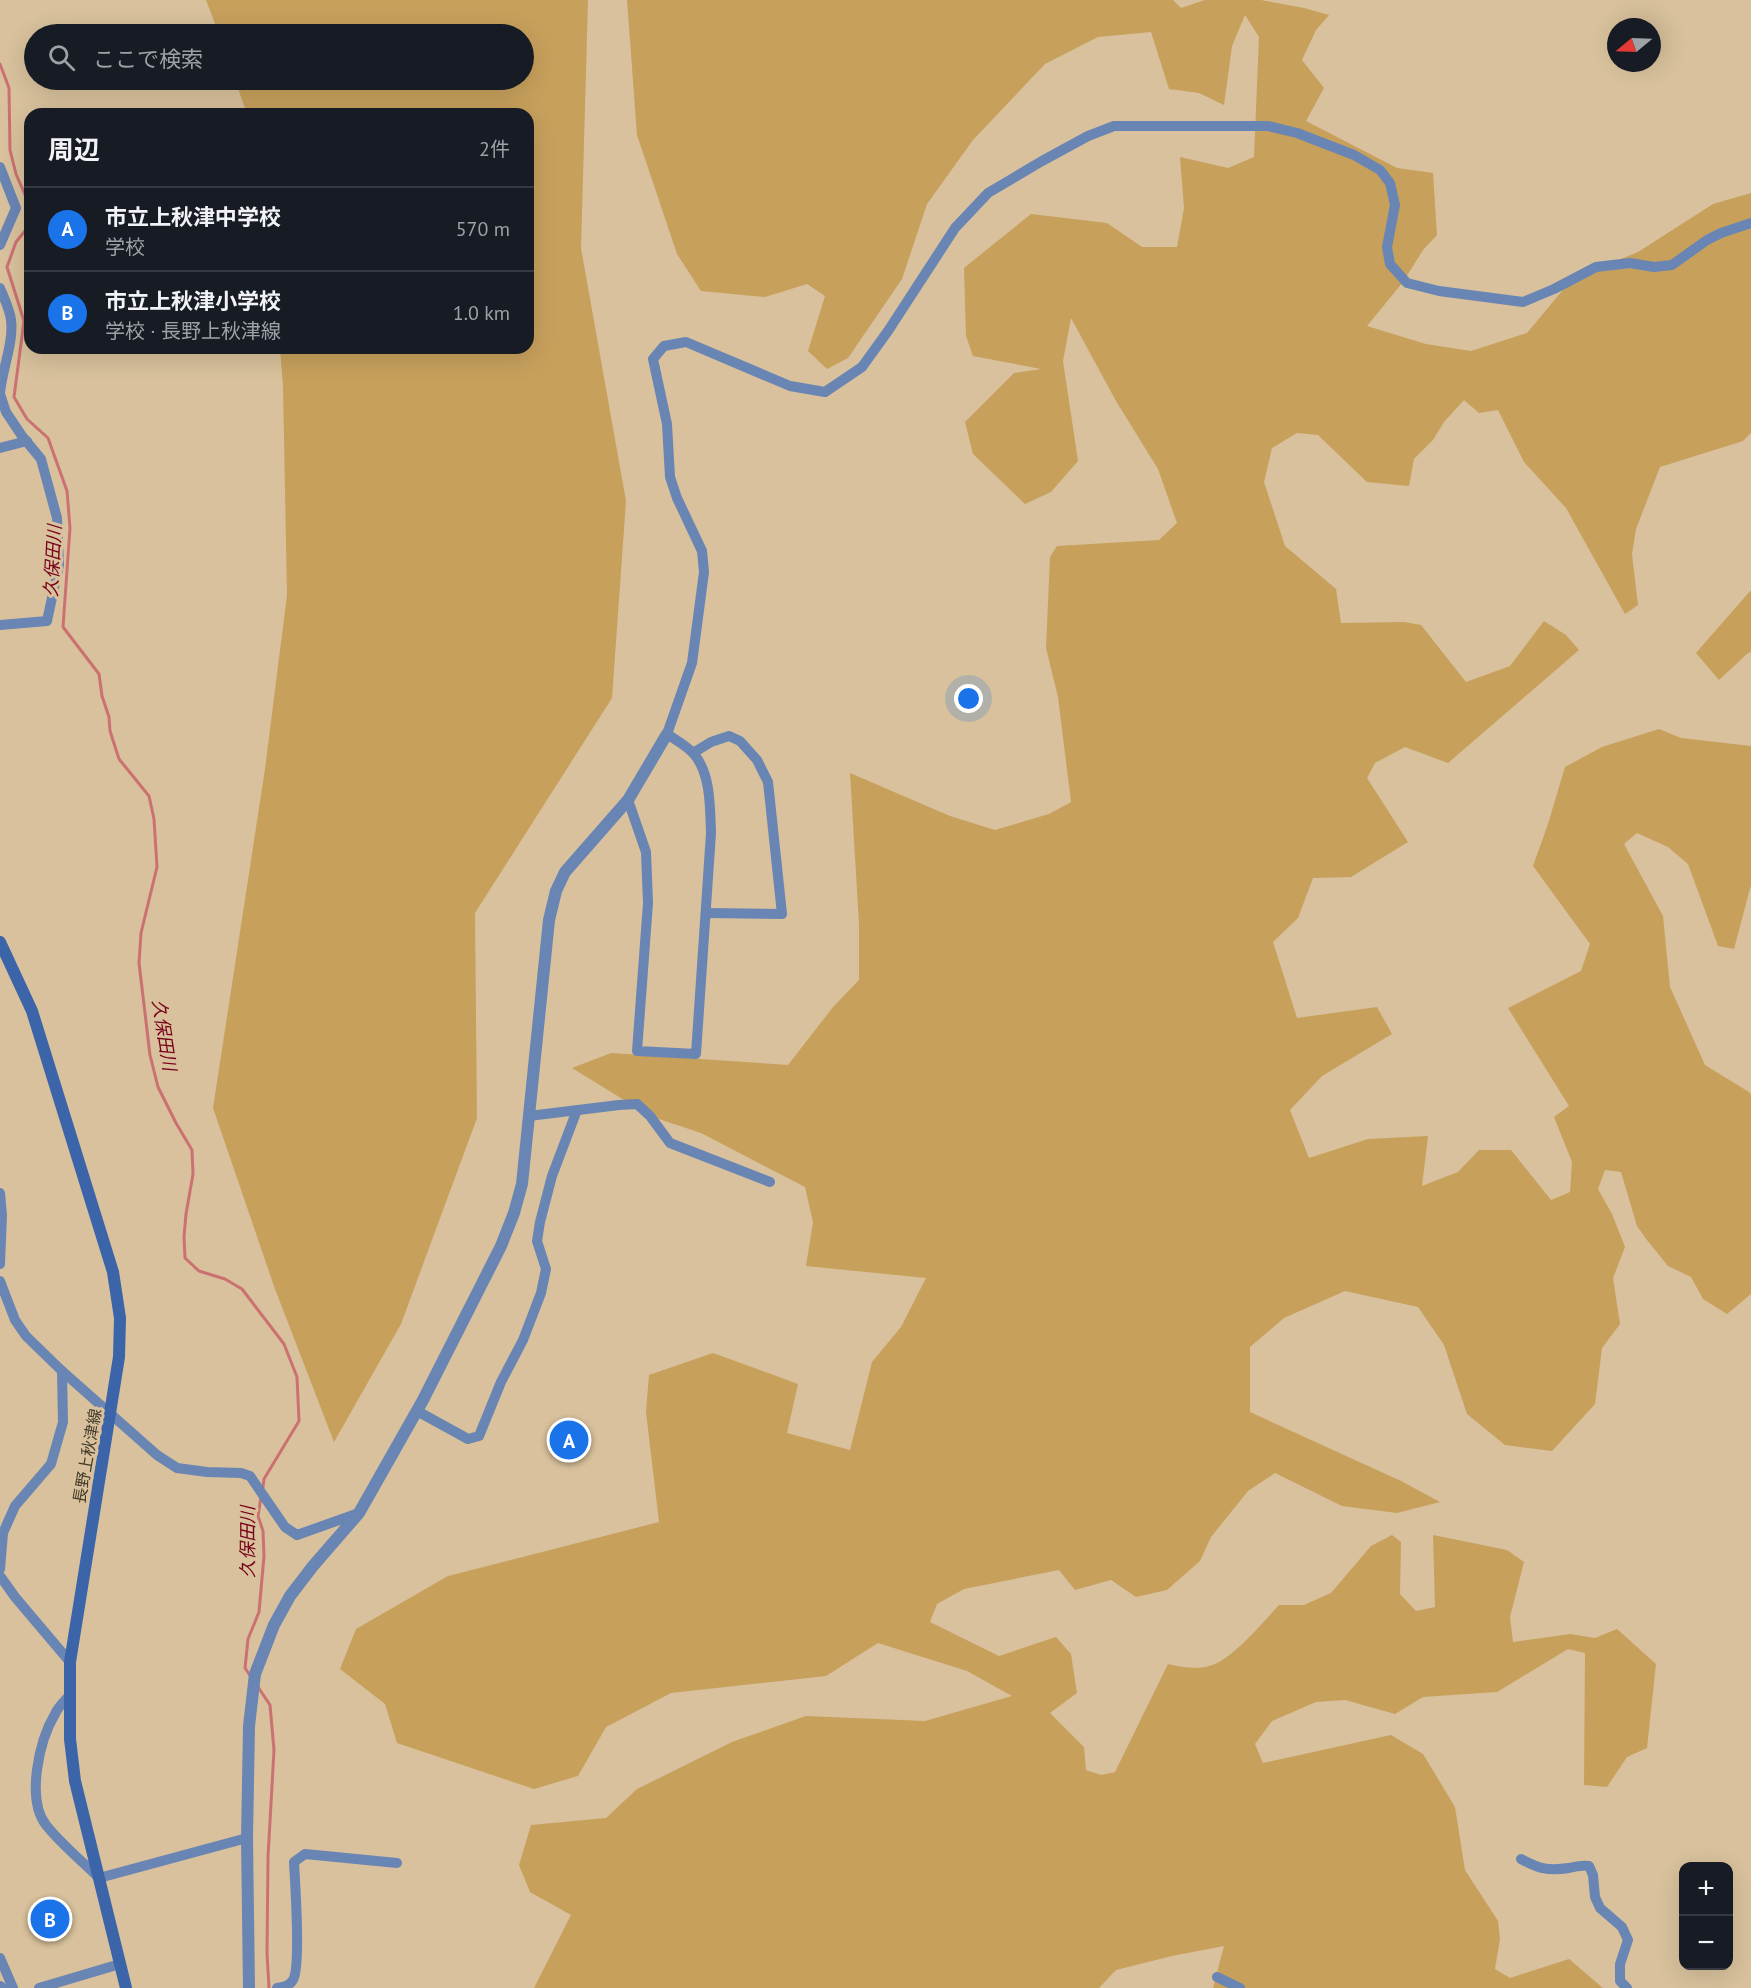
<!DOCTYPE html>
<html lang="ja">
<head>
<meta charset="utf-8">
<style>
  :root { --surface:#171b24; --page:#242831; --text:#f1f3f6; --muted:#9ea1a6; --line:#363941; --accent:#1a73e8 }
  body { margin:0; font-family:"PT Sans","Noto Sans JP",sans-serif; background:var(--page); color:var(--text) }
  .controls { position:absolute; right:18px; bottom:18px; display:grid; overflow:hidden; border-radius:12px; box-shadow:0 6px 24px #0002 }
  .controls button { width:54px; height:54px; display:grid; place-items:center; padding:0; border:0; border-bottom:2px solid var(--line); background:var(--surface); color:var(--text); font:30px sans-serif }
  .compass { position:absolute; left:1607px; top:18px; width:54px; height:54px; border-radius:50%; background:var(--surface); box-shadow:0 6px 24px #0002; rotate:251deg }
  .you { position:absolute; left:969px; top:699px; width:21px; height:21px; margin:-15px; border:4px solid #fff; border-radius:50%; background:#1a73e8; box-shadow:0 0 0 9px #1a73e833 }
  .badge { display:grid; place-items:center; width:39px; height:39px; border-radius:50%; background:var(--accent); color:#fff; font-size:20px; font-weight:700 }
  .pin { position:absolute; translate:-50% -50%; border:3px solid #fff; box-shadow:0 2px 6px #0006 }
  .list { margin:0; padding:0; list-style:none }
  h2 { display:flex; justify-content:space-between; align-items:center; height:78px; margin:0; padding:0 24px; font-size:26px }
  h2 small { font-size:20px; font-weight:400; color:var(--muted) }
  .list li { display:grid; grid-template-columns:39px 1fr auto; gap:18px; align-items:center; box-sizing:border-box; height:84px; padding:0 24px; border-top:2px solid var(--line) }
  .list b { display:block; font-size:22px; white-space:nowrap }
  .list p { margin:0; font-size:20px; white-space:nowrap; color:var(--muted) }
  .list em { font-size:20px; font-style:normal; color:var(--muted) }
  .icon { flex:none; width:33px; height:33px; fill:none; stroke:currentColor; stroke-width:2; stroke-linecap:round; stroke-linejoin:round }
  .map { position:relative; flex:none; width:1751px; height:1988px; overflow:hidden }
  .search { position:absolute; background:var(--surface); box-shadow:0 6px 24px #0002; left:24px; top:24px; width:510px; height:66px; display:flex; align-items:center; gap:15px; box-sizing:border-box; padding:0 21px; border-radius:33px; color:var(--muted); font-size:22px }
  .panel { position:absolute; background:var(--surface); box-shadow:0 6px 24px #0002; left:24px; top:108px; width:510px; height:246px; border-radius:18px }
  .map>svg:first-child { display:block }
  .green { fill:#c7a05c }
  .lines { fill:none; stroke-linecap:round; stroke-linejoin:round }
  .stream { stroke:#cc7172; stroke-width:3 }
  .minor { stroke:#6985b4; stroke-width:10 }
  .tertiary { stroke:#6985b4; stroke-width:12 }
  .secondary { stroke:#3b64a9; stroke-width:12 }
  .labels { text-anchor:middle; stroke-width:6; stroke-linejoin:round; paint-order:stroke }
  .street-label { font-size:16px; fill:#433a2a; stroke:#d8c19c }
  .water-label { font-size:18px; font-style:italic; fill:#78011b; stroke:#d8c19c }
</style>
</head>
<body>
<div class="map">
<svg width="1751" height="1988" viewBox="0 0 1751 1988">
  <rect width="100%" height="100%" fill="#d8c19c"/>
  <g class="green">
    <polygon points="206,0 588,0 581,248 626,501 612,698 475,913 477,1118 401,1324 334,1442 275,1289 213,1108 265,769 287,595 283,386 280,348 528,348 528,114 247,114 235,80 524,80 524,34 219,34"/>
    <path d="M627,0H1173L1181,8L1205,0H1261L1304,8L1329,15L1316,30L1302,60L1324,88L1306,121L1397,168L1433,173L1437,235L1423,250L1403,282L1367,326L1426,344L1471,351L1527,333L1572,279L1638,252L1713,204L1751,193V433L1743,441L1660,467L1636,529L1632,554L1638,605L1625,614L1566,508L1524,462L1498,410L1479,413L1464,400L1444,422L1433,440L1414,459L1409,486L1367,482L1318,435L1297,433L1272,448L1264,482L1285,546L1336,589L1341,623L1404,622L1421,625L1466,682L1510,666L1544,621L1566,635L1579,650L1448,763L1405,747L1375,763L1367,778L1408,842L1351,877L1313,878L1298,918L1273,942L1297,1018L1377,1007L1392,1034L1322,1076L1290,1110L1309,1158L1368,1139L1428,1136L1422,1186L1458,1172L1479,1150H1511L1551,1200L1570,1192L1572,1162L1554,1117L1569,1106L1508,1008L1581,971L1590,944L1533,866L1548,824L1565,767L1602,747L1659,729L1681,738L1751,746V885L1734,949L1718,946L1688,864L1668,847L1637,833L1624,844L1663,916L1670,987L1705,1065L1749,1092L1751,1095V1294L1727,1314L1703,1299L1691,1277L1668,1266L1647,1240L1637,1226L1621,1172L1605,1170L1598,1189L1612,1214L1625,1247L1613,1278L1620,1324L1602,1348L1595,1404L1552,1451L1505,1445L1467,1414L1444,1345L1418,1307L1345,1291L1284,1318L1250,1347V1412L1401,1481L1440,1502L1397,1513L1342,1506L1275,1473L1248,1491L1211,1537L1200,1561L1167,1590L1136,1597L1111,1580L1075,1590L1059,1570L964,1589L937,1604L930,1622L999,1656L1056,1637L1071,1654L1077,1693L1050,1713L1084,1747L1086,1770L1101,1775L1115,1772L1168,1664C1182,1667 1195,1670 1209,1666C1231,1661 1263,1622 1279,1605H1304L1331,1593L1371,1546L1392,1535L1401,1542L1400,1594L1416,1611L1435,1607L1433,1535L1507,1550L1524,1562L1510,1617L1513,1642L1570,1634L1595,1638L1617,1629L1656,1664L1647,1748L1627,1757L1607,1787L1584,1785L1585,1653L1568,1649L1497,1692L1423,1697L1395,1714L1345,1700L1316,1702L1272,1721L1255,1744L1263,1763L1391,1735L1423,1754L1455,1807L1465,1870L1498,1921L1500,1939L1495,1969L1510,1978L1569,1959L1603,1988H1213L1224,1946L1172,1956L1116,1970L1099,1988H534L571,1915L530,1892L519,1865L531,1825L606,1818L637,1789L732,1742L806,1716L925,1721L1012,1696L967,1671L878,1643L826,1676L671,1693L606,1727L578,1776L534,1789L397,1743L385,1704L340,1669L356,1629L448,1576L659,1522L646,1412L649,1375L713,1353L798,1384L787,1433L850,1450L872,1362L901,1327L926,1278L806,1266L813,1222L805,1187L701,1133L650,1116L572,1068L611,1053L788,1065L833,1007L859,980V924L850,773L950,816L995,830L1049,814L1071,802L1058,697L1046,648L1050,557L1057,546L1159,540L1177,523L1158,469L1116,401L1071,318L1063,361L1078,461L1051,492L1025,504L973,454L965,422L1014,373L1041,369L973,356L966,336L964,268L1031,214L1107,223L1142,247H1177L1184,208L1180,157L1228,168L1254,157L1259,37L1245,15L1232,46L1224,105L1199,93L1169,89L1151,32L1098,37L1045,64L973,140L927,204L902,279L848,358L827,369L808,351L825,296L807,284L765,297L701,291L677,254L637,135Z"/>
    <polygon points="1751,590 1751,652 1748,653 1719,680 1696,653"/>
  </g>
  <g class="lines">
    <g class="stream">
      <polyline points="0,64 9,88 10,150 16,174 30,206 29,226 16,242 7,267 24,321 14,397 27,419 48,438 67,491 70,528 63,627 99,674 102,696 109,717 110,731 119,759 149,796 154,819 157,867 141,933 139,963 150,1055 158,1087 176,1123 192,1150 193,1174 186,1214 184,1237 185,1258 199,1271 225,1279 242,1289 284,1344 297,1377 299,1421 264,1479 263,1487"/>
      <polyline points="251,1677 245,1668 248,1639 259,1612 264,1556 263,1531 258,1516 261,1497"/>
      <polyline points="258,1687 270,1705 274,1750 268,1857 267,1953 269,1988"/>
    </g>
    <g class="minor">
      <polyline points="0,167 16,208 0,245"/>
      <path d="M0,288C4,298 10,310 11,320C14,342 2,370 0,393"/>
      <polyline points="0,394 6,412 22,436 41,459 57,518 59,565 47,621 0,625"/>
      <polyline points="0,448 27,441"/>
      <polyline points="693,753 711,742 729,736 740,741 757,760 768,782 782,914 706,913"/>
      <path d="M628,800L646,852L648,903L637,1051L696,1054L711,833C710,808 711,774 694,754C687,746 676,740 667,734L692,663L704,572L702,551L677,498L670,477L667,424L653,359L664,346L686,342L790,386L825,392L862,367L888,331L955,228L988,193L1042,161L1088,136L1114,126H1268L1297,133L1354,155L1380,170L1390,183L1395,205L1387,247L1390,264L1407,283L1439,291L1523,302L1554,289L1596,267L1630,263L1654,267L1672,265L1707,240L1721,233L1751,223"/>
      <polyline points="529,1116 619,1105 637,1104 650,1116 670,1143 770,1182"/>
      <polyline points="0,1193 2,1215 0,1264"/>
      <polyline points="0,1281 15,1320 26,1336 62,1371 63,1422 51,1464 15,1506 3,1533 0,1569"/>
      <polyline points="62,1371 157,1455 177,1468 207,1472 241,1473 250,1476 285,1527 297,1535 359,1513"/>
      <polyline points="417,1411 468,1439 479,1436 501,1382 523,1340 541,1293 546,1269 537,1241 540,1222 552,1176 577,1110"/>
      <polyline points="0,1576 15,1597 70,1662"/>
      <path d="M69,1696C64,1702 58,1707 55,1714C39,1741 26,1799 46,1825C61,1844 82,1861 99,1878L247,1838"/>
      <path d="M1521,1859C1540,1869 1548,1871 1569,1868C1576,1866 1582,1865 1589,1866L1593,1875L1595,1897L1600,1908L1622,1927L1628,1940L1620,1964V1981L1627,1988"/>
      <polyline points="0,1958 13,1988"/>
      <polyline points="1217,1977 1240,1988"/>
      <polyline points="0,1986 3,1988"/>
      <polyline points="39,1988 120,1964"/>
      <path d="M277,1988C284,1987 289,1986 293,1980C301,1967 295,1882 294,1862L305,1854L397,1863"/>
    </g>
    <polyline class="tertiary" points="249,1988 247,1838 249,1726 255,1674 274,1625 290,1596 313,1566 359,1513 423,1400 501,1246 514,1213 522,1184 549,920 556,891 565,872 628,800 667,734"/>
    <polyline class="secondary" points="0,942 32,1011 113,1272 120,1318 119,1357 70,1662 70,1739 75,1781 126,1988"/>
  </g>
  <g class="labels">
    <g class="street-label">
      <text transform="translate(87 1456) rotate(-80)" y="6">長野上秋津線</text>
    </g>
    <g class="water-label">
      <text transform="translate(53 561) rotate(-87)" y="6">久保田川</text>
      <text transform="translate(164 1035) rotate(81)" y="6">久保田川</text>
      <text transform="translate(248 1542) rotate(-90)" y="6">久保田川</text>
    </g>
  </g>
</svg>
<div class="controls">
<button>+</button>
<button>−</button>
</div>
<svg class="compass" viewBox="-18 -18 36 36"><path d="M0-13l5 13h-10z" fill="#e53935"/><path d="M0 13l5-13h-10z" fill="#9ea1a6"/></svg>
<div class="you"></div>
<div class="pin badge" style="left:569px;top:1440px">A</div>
<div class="pin badge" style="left:50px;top:1919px">B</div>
<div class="search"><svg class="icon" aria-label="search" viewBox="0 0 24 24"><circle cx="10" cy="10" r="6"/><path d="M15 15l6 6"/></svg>ここで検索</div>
<section class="panel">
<h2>周辺<small>2件</small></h2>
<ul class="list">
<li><span class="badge">A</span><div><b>市立上秋津中学校</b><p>学校</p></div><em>570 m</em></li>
<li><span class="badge">B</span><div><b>市立上秋津小学校</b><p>学校 · 長野上秋津線</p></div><em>1.0 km</em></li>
</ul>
</section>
</div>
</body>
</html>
